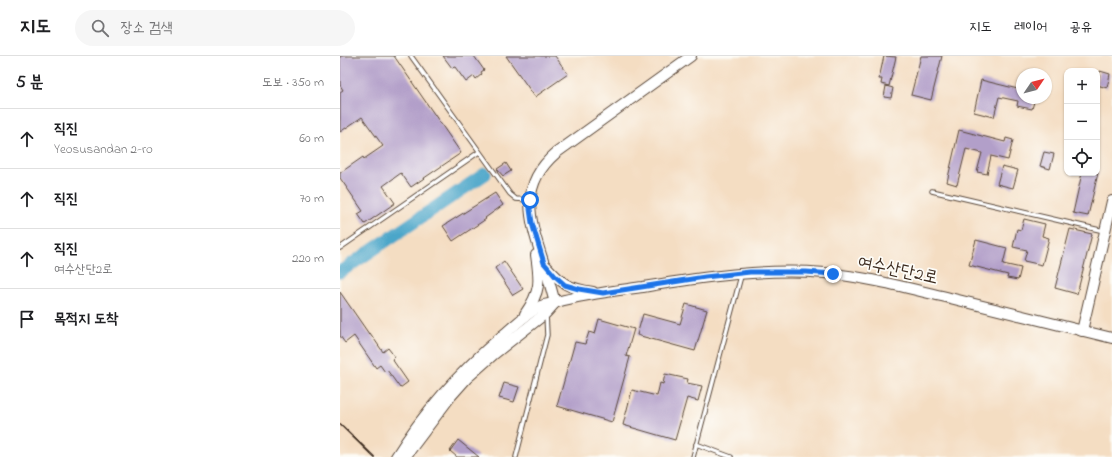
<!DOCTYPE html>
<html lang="ko">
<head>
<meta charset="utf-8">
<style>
  :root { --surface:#fff; --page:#f6f6f6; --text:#202124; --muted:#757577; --line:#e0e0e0 }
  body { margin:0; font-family:"Indie Flower","Poor Story",sans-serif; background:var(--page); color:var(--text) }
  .controls { position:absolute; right:12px; top:12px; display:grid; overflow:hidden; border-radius:8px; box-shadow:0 1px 3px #0004 }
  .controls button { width:36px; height:36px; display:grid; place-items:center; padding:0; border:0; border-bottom:1px solid var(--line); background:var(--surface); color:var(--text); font:20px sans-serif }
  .compass { position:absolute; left:676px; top:12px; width:36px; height:36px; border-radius:50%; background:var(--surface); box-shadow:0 1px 3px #0004; rotate:55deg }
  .stop { position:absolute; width:12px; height:12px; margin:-9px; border:3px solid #1a73e8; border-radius:50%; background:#fff }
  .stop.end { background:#1a73e8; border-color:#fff; box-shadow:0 1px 4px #0008 }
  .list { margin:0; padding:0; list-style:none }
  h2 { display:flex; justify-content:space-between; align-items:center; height:52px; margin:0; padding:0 16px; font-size:17px }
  h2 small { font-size:13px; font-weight:400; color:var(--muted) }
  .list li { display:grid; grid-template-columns:26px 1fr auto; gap:12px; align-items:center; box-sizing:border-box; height:60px; padding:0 16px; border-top:1px solid var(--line) }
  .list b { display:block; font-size:15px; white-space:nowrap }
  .list p { margin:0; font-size:13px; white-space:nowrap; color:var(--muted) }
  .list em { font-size:13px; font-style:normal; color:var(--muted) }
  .icon { flex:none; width:22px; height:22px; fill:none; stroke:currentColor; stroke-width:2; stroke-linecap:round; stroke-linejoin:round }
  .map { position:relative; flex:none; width:772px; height:401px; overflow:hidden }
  header { display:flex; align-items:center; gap:24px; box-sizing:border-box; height:56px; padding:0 20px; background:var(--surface); border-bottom:1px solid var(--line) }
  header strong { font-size:19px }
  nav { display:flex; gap:22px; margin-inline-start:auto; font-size:14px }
  .search { width:280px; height:36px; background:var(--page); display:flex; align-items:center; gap:10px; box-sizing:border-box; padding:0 14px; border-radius:22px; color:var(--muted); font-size:15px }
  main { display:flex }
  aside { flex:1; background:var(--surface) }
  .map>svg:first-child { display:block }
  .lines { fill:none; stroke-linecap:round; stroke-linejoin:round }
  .river { stroke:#4ba6c9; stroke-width:13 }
  .building { fill:#b29fc9 }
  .lane-casing { stroke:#574537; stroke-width:5.5 }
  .secondary-casing { stroke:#574537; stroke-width:12 }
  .lane { stroke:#fff; stroke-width:3.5 }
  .secondary { stroke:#fff; stroke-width:10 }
  .rail { stroke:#3b2a1e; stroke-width:2 }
  .route { stroke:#1a73e8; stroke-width:5 }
  .labels { text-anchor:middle; stroke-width:3.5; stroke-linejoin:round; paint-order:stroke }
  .street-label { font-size:18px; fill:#3b2a1e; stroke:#fdfcf7 }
</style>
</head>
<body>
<header>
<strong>지도</strong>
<div class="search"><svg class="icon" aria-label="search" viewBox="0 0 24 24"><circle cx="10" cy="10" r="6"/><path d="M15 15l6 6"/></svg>장소 검색</div>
<nav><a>지도</a><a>레이어</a><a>공유</a></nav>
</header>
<main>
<aside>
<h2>5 분<small>도보 · 350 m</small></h2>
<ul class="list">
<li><svg class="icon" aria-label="ahead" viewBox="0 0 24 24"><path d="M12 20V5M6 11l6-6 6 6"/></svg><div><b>직진</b><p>Yeosusandan 2-ro</p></div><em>60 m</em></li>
<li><svg class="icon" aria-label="ahead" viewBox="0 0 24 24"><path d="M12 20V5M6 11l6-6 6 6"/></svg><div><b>직진</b></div><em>70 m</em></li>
<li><svg class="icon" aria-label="ahead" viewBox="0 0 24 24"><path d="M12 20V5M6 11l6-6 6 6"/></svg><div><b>직진</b><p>여수산단2로</p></div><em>220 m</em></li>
<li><svg class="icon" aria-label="arrive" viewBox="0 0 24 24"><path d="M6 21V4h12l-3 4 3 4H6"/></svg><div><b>목적지 도착</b></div></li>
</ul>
</aside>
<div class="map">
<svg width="772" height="401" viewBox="0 0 772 401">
  <rect width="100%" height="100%" fill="#fdfcf7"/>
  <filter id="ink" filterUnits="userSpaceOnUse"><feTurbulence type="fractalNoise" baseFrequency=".025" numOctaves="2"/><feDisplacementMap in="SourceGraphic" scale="8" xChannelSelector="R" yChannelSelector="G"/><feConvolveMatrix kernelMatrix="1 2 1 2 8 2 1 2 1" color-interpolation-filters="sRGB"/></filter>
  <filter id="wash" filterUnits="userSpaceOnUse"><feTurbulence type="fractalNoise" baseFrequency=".012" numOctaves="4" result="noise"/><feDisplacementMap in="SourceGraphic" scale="16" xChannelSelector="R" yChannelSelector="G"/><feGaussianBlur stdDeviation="0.9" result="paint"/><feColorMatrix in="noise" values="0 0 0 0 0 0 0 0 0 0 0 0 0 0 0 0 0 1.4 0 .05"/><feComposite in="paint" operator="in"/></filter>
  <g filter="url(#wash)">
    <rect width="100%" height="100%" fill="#f4ddc2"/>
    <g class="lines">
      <polyline class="river" points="0,216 145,118"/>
    </g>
    <g id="blocks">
      <g class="building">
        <polygon points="0,0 54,0 121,97 71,131 61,117 43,130 55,147 25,168 18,158 23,155 0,122 0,117 23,101 24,103 43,90 22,61 0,76 0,36 3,34 0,29"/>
        <polygon points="103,0 134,0 144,14 141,16 142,18 136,23 134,20 126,26 115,11 112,12"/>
        <polygon points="166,0 215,0 228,18 195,41"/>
        <polygon points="544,0 556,1 549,30 541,28 542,23 539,23"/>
        <polygon points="581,0 602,0 591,44 571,39"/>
        <polygon points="760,15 770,18 767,32 757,29"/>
        <polygon points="641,24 682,34 682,42 695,42 692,53 677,50 678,45 659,41 654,61 634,56"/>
        <polygon points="546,30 553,32 551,42 544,41"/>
        <polygon points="619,74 665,86 666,82 673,84 668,104 651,100 647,118 637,116 642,97 626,93 617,129 607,126"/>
        <polygon points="704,96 714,98 710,113 700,110"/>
        <polygon points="166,107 171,115 163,120 157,113"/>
        <polygon points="662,110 678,114 673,132 657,128"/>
        <polygon points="742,117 758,117 748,160 733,157"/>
        <polygon points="155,137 163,149 145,162 146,163 113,185 103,170"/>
        <polygon points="684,163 705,168 702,180 709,182 702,209 684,205 687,194 673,191 677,173 681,174"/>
        <polygon points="730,173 752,178 737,238 715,232"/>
        <polygon points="636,184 667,192 663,208 681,212 678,224 667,222 668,219 629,209"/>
        <polygon points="164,205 183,233 173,239 155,212"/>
        <polygon points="0,236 29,278 30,277 43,296 48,292 55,301 52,303 68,326 60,332 47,314 45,316 40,309 36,312 14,280 5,287 0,280"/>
        <polygon points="346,248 367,254 355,295 297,279 303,258 340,268"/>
        <polygon points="259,263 294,273 286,300 290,301 272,366 217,350 235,286 245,288 249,276 255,278"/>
        <polygon points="325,318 348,323 347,327 362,330 358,345 347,342 335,384 283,369 292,334 317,340 320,327 323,328"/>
        <polygon points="164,327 179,331 174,346 159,342"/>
        <polygon points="118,384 139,401 117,401 110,395"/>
      </g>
    </g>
  </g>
  <g filter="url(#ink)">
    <use href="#blocks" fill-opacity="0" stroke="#574537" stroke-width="1"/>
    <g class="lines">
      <defs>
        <g id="lane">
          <polyline points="71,0 170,138 176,143 189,144"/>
          <polyline points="592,135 764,175"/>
          <polyline points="0,192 139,96"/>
          <polyline points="356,388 391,401"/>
          <polyline points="176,401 207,279 206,258"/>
          <polyline points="353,401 401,220"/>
        </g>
        <g id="secondary">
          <path d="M206,210C223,229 228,232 253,236"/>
          <path d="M215,247C211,232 207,217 202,202C189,161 179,129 216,97L351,0"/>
          <path d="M185,258C201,235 200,225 196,199"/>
          <polyline points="742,275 772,145"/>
          <path d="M56,401C85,354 122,314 163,279C175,269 187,257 201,250C206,248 212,248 217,246C245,238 274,235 303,231C363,221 424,212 485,217C527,221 568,232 610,242C664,255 718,269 772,282"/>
          <polyline points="65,401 111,340 127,322 154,298 206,257 215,247"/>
        </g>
      </defs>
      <use href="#lane" class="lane-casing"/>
      <use href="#secondary" class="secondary-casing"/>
      <use href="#lane" class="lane"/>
      <use href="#secondary" class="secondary"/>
      <polyline class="rail" points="0,368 34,401"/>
    </g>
  </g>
  <g class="lines" filter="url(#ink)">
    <polyline class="route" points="190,144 190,153 192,167 204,207 215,220 225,229 239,233 263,237 365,221 410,216 466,216 493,218"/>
  </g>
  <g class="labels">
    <g class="street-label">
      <text transform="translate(558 213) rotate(12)" y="6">여수산단2로</text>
    </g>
  </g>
</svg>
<div class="controls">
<button>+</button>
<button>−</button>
<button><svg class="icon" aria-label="locate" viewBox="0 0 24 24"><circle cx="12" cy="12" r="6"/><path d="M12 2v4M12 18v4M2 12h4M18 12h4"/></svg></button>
</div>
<svg class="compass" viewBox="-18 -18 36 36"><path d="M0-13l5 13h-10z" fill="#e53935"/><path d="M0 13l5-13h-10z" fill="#757577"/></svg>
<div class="stop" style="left:190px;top:144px"></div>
<div class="stop end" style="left:493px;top:218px"></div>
</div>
</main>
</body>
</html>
